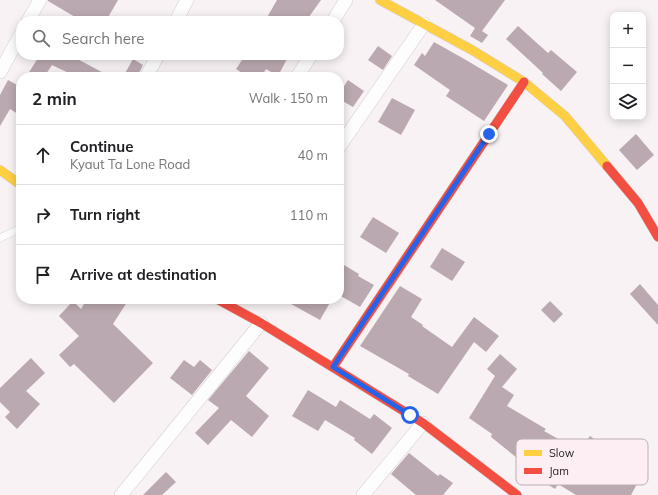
<!DOCTYPE html>
<html lang="en">
<head>
<meta charset="utf-8">
<style>
  :root { --surface:#fff; --page:#f6f6f6; --text:#202124; --muted:#757577; --line:#e0e0e0 }
  body { margin:0; font-family:Mulish,sans-serif; background:var(--page); color:var(--text) }
  .controls { position:absolute; right:12px; top:12px; display:grid; overflow:hidden; border-radius:8px; box-shadow:0 2px 10px #0003 }
  .controls button { width:36px; height:36px; display:grid; place-items:center; padding:0; border:0; border-bottom:1px solid var(--line); background:var(--surface); color:var(--text); font:20px sans-serif }
  .stop { position:absolute; width:12px; height:12px; margin:-9px; border:3px solid #2563eb; border-radius:50%; background:#fff }
  .stop.end { background:#2563eb; border-color:#fff; box-shadow:0 1px 4px #0008 }
  .list { margin:0; padding:0; list-style:none }
  h2 { display:flex; justify-content:space-between; align-items:center; height:52px; margin:0; padding:0 16px; font-size:17px }
  h2 small { font-size:13px; font-weight:400; color:var(--muted) }
  .list li { display:grid; grid-template-columns:26px 1fr auto; gap:12px; align-items:center; box-sizing:border-box; height:60px; padding:0 16px; border-top:1px solid var(--line) }
  .list b { display:block; font-size:15px; white-space:nowrap }
  .list p { margin:0; font-size:13px; white-space:nowrap; color:var(--muted) }
  .list em { font-size:13px; font-style:normal; color:var(--muted) }
  .icon { flex:none; width:22px; height:22px; fill:none; stroke:currentColor; stroke-width:2; stroke-linecap:round; stroke-linejoin:round }
  .map { position:relative; flex:none; width:658px; height:495px; overflow:hidden }
  .search { position:absolute; background:var(--surface); box-shadow:0 2px 10px #0003; left:16px; top:16px; width:328px; height:44px; display:flex; align-items:center; gap:10px; box-sizing:border-box; padding:0 14px; border-radius:16px; color:var(--muted); font-size:15px }
  .panel { position:absolute; background:var(--surface); box-shadow:0 2px 10px #0003; left:16px; top:72px; width:328px; height:232px; border-radius:16px }
  .map>svg:first-child { display:block }
  .building { fill:#baa9b0 }
  .lines { fill:none; stroke-linecap:round; stroke-linejoin:round }
  .lane-casing { stroke:#d4ced0; stroke-width:8 }
  .street-casing { stroke:#d4ced0; stroke-width:14 }
  .slow-casing { stroke:#d4ced0; stroke-width:10 }
  .jam-casing { stroke:#d4ced0; stroke-width:10 }
  .lane { stroke:#fefdfd; stroke-width:7 }
  .street { stroke:#fefdfd; stroke-width:13 }
  .slow { stroke:#ffcf43; stroke-width:9 }
  .jam { stroke:#f24e42; stroke-width:9 }
  .route { stroke:#2563eb; stroke-width:5 }
  .key { fill:#fceef3; stroke:#bbb0b3; stroke-width:1 }
  .key-label { font-size:11px; fill:#221e1f }
</style>
</head>
<body>
<div class="map">
<svg width="658" height="495" viewBox="0 0 658 495">
  <rect width="100%" height="100%" fill="#f8f2f4"/>
  <g class="building">
    <polygon points="48,0 118,0 106,21 82,21 48,1"/>
    <polygon points="277,0 321,0 306,21 265,21"/>
    <polygon points="435,0 505,0 482,31 488,35 482,43 470,36 475,28"/>
    <polygon points="518,26 548,53 551,50 577,72 561,91 542,74 543,73 506,39"/>
    <polygon points="434,42 466,60 508,85 484,121 446,96 450,90 414,65 422,53 425,56"/>
    <polygon points="378,46 392,56 383,70 368,60"/>
    <polygon points="32,55 70,55 111,77 77,77 52,65 44,77 26,77 38,58"/>
    <polygon points="240,55 289,55 278,76 266,69 261,77 248,77 236,69 244,57"/>
    <polygon points="133,59 143,65 139,73 138,77 123,77"/>
    <polygon points="8,80 21,87 21,116 10,109 0,126 0,95"/>
    <polygon points="348,80 364,91 353,107 339,99 339,94"/>
    <polygon points="392,98 415,110 401,135 378,122"/>
    <polygon points="636,134 654,155 637,170 619,150"/>
    <polygon points="373,217 399,233 386,253 360,237"/>
    <polygon points="442,248 465,262 452,281 430,267"/>
    <polygon points="339,262 359,274 358,276 374,285 360,307 339,295"/>
    <polygon points="640,284 658,305 658,325 630,294"/>
    <polygon points="400,286 422,299 411,317 423,325 422,326 452,347 474,317 499,336 486,352 474,342 438,394 408,376 409,374 360,346"/>
    <polygon points="87,299 129,299 113,324 153,363 114,403 74,364 70,367 59,355 79,336 59,316 73,301 81,309"/>
    <polygon points="282,299 332,299 320,320"/>
    <polygon points="550,301 563,314 554,323 541,310"/>
    <polygon points="249,351 269,368 246,396 269,416 252,437 231,420 208,445 195,433 219,408 208,400"/>
    <polygon points="500,354 517,369 502,387 514,395 507,406 546,429 544,431 580,451 590,436 604,446 602,450 643,473 631,495 576,495 558,484 555,489 530,473 532,470 491,437 492,434 469,418 495,376 487,369"/>
    <polygon points="31,358 45,373 26,391 40,404 17,429 5,417 10,412 0,402 0,388"/>
    <polygon points="184,360 194,367 200,360 212,370 192,395 170,378"/>
    <polygon points="308,390 336,407 340,400 370,419 374,414 392,428 372,454 354,440 355,438 325,420 318,431 292,416"/>
    <polygon points="409,453 438,476 440,474 453,483 443,495 416,495 391,474"/>
    <polygon points="166,472 176,482 162,495 143,495"/>
  </g>
  <g class="lines">
    <defs>
      <polyline id="lane" points="0,238 21,228"/>
      <g id="street">
        <polyline points="28,21 40,0"/>
        <polyline points="176,21 187,0"/>
        <polyline points="333,21 346,0"/>
        <polyline points="0,72 21,34"/>
        <polyline points="146,77 158,55"/>
        <polyline points="297,77 311,55"/>
        <polyline points="339,147 424,24"/>
        <polyline points="121,495 261,323"/>
        <polyline points="363,495 423,423"/>
      </g>
      <g id="slow">
        <polyline points="380,0 472,50 524,82 565,116 607,166"/>
        <polyline points="0,170 21,185"/>
      </g>
      <g id="jam">
        <polyline points="607,166 638,203 658,237"/>
        <polyline points="217,299 261,323 423,423 517,495"/>
        <polyline points="333,367 524,82"/>
      </g>
    </defs>
    <use href="#lane" class="lane-casing"/>
    <use href="#street" class="street-casing"/>
    <use href="#slow" class="slow-casing"/>
    <use href="#jam" class="jam-casing"/>
    <use href="#lane" class="lane"/>
    <use href="#street" class="street"/>
    <use href="#slow" class="slow"/>
    <use href="#jam" class="jam"/>
  </g>
  <g class="lines">
    <polyline class="route" points="410,415 333,367 489,134"/>
  </g>
  <rect x="516" y="439" width="132" height="46" rx="6" class="key"/>
  <rect x="524" y="450" width="18" height="6" fill="#ffcf43"/>
  <rect x="524" y="468" width="18" height="6" fill="#f24e42"/>
  <g class="key-label">
    <text x="549" y="457">Slow</text>
    <text x="549" y="475">Jam</text>
  </g>
</svg>
<div class="controls">
<button>+</button>
<button>−</button>
<button><svg class="icon" aria-label="layers" viewBox="0 0 24 24"><path d="M12 4l9 5-9 5-9-5zM3 14l9 5 9-5"/></svg></button>
</div>
<div class="stop" style="left:410px;top:415px"></div>
<div class="stop end" style="left:489px;top:134px"></div>
<div class="search"><svg class="icon" aria-label="search" viewBox="0 0 24 24"><circle cx="10" cy="10" r="6"/><path d="M15 15l6 6"/></svg>Search here</div>
<section class="panel">
<h2>2 min<small>Walk · 150 m</small></h2>
<ul class="list">
<li><svg class="icon" aria-label="ahead" viewBox="0 0 24 24"><path d="M12 20V5M6 11l6-6 6 6"/></svg><div><b>Continue</b><p>Kyaut Ta Lone Road</p></div><em>40 m</em></li>
<li><svg class="icon" aria-label="right" viewBox="0 0 24 24"><path d="M7 20v-9h11M14 6l5 5-5 5"/></svg><div><b>Turn right</b></div><em>110 m</em></li>
<li><svg class="icon" aria-label="arrive" viewBox="0 0 24 24"><path d="M6 21V4h12l-3 4 3 4H6"/></svg><div><b>Arrive at destination</b></div></li>
</ul>
</section>
</div>
</body>
</html>
